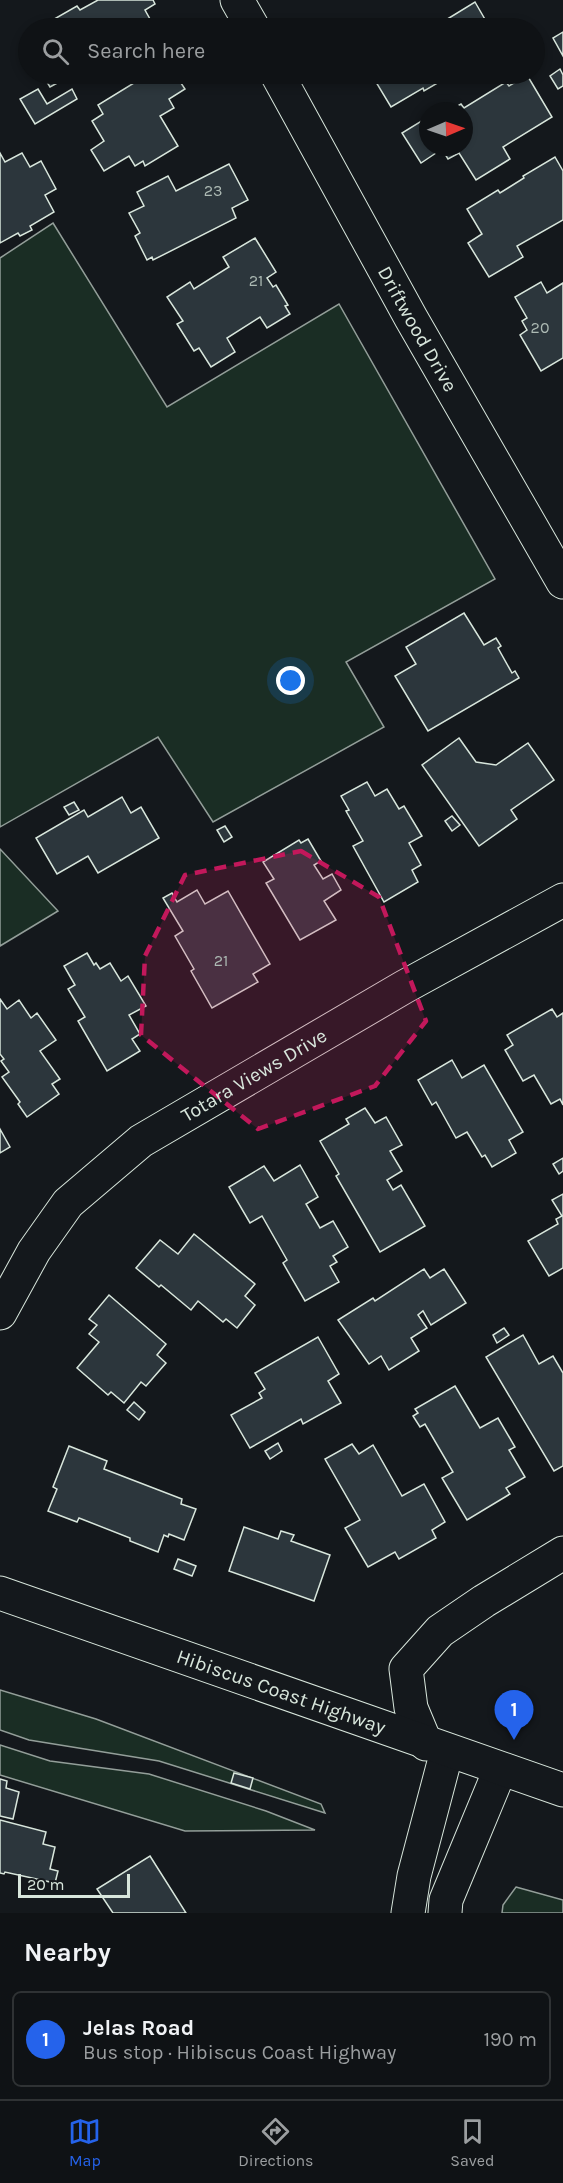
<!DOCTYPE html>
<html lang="en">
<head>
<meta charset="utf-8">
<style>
  :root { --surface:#0f1215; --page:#1d2022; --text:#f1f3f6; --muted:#9b9ea0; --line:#2f3234; --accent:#2563eb }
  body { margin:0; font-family:Karla,sans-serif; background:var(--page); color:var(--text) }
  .compass { position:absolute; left:419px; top:102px; width:54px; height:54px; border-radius:50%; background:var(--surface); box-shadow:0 3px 9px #0003; rotate:88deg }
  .scale { position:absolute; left:18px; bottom:15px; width:112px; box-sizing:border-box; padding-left:6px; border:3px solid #d8e6dc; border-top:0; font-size:16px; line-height:21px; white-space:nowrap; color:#d8e6dc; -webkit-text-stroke:4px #14181c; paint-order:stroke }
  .you { position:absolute; left:291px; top:681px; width:21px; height:21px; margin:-15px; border:4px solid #fff; border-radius:50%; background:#1a73e8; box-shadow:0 0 0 9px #1a73e833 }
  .badge { display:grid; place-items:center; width:39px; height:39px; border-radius:50%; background:var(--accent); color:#fff; font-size:20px; font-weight:700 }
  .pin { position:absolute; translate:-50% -50px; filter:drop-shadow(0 2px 3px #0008) }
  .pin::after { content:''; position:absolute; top:32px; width:21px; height:18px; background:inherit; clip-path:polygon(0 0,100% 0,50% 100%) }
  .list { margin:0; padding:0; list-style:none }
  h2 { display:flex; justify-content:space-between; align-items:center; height:78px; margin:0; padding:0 24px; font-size:26px }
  h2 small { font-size:20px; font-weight:400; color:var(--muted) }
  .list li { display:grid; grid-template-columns:39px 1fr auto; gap:18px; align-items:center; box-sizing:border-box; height:96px; margin:0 12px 12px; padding:0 12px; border:2px solid var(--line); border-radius:9px }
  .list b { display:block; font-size:22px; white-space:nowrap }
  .list p { margin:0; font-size:20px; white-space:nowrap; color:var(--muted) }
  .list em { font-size:20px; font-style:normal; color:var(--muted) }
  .icon { flex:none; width:33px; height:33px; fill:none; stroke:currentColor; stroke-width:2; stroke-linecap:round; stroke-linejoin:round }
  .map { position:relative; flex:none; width:563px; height:1913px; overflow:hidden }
  .search { position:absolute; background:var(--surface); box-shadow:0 3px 9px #0003; left:18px; right:18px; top:18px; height:66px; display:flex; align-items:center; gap:15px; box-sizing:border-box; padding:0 21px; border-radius:33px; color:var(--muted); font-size:22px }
  .sheet { height:186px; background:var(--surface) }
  nav { display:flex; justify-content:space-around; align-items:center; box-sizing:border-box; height:84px; border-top:2px solid var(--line); background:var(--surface); font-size:16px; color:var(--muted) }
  nav a { display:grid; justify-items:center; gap:3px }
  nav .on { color:var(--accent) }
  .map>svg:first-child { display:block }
  .green { fill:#1a2d24; stroke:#939e99; stroke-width:1.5 }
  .building { fill:#2c363c; stroke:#d8e6dc; stroke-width:1.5 }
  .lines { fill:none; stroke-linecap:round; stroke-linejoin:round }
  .minor-casing { stroke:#d8e6dc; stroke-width:35 }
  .primary-casing { stroke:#d8e6dc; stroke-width:35 }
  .minor { stroke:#14181c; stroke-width:33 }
  .primary { stroke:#14181c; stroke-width:33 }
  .marked { fill:#c2185b; fill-opacity:0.2; stroke:#c2185b; stroke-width:4.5; stroke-dasharray:12 8; stroke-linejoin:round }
  .labels { text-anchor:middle; stroke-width:4.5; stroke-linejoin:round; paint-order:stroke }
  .number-label { font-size:16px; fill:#adbab4 }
  .street-label { font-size:20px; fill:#d8e6dc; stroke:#14181c }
</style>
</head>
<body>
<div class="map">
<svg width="563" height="1913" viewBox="0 0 563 1913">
  <rect width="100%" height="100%" fill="#14181c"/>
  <g class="green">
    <polygon points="53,223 167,407 339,304 495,579 346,662 384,727 213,822 158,737 0,827 0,258"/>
    <polygon points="0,849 58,911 0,946"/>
    <polygon points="0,1690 96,1719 321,1804 325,1813 159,1761 29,1740 0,1730"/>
    <polygon points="0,1745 50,1761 149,1774 266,1811 315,1830 185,1831 0,1775"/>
    <polygon points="516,1887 563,1900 563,1913 502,1913 503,1905"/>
  </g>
  <g class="building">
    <polygon points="98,0 153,0 155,4 145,10 155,28 43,28 42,26 77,6 80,10"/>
    <polygon points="475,2 490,28 438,28 436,26"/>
    <polygon points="563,32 563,56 553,38"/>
    <polygon points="560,69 563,75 563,86 558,89 550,76"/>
    <polygon points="42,74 74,74 50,87"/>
    <polygon points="143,74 175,74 185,89 169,99 174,108 160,116 178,146 145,166 143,161 135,166 129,156 104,171 91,150 104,141 92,121 103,114 98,105 134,83 132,80"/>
    <polygon points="367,74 453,74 424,91 423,88 391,107 373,77 370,79"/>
    <polygon points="527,75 552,117 503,147 510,159 476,180 459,153 448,159 442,149 421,163 402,133 428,117 428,147 464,147 464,111 449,111 461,104 464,108 506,82 509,86"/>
    <polygon points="38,89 47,104 72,89 77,99 35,124 20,99"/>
    <polygon points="0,153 5,162 22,153 30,167 41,161 56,189 45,195 54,212 30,226 32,230 20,236 18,233 0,243"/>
    <polygon points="555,157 563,171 563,220 517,246 523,257 489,277 468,243 482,234 467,209 498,190 500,193 524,178 523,176"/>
    <polygon points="229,164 248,200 232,208 236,218 153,260 152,257 147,260 135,236 140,233 129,213 144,206 137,192 168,176 176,191"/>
    <polygon points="255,238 276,272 267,278 273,287 276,285 288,305 285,306 290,314 267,328 260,317 227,338 235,352 211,367 199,348 194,351 177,324 183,321 167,297 190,282 194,289 229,267 223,257"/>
    <polygon points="541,282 547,293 563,283 563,358 541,371 520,335 527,330 522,321 527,318 515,297"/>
    <polygon points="464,613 484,645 496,638 501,646 498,648 512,673 515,671 519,678 428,731 395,676 416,664 406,647"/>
    <polygon points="459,738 476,762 496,765 528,743 554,780 511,810 517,819 479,846 422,765"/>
    <polygon points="367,782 375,796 387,789 399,809 404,806 422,836 409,843 421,865 412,870 418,882 384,902 353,846 363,841 346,811 349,810 341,796"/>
    <polygon points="122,797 131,813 141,807 159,838 98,873 88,856 57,874 36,838 84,810 88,817"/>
    <polygon points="74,802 79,810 69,815 64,807"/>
    <polygon points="452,816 460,825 452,831 445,821"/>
    <polygon points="225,826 232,837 224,842 217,830"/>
    <polygon points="308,839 321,861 314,865 323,879 332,874 341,890 324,901 336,920 300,940 266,883 274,879 263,862 299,840 301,843"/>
    <polygon points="197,890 205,904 228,891 270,964 253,974 258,982 212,1008 191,971 194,969 175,936 183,931 163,898 172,893 177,902"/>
    <polygon points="87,953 94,965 96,963 100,969 110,963 121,981 128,976 146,1006 129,1015 140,1034 132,1039 140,1051 107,1071 78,1021 85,1017 68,989 75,985 64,966"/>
    <polygon points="0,999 7,1009 19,1000 31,1018 37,1013 56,1040 40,1051 60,1079 52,1084 59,1094 27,1117 18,1104 20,1102 2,1077 9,1072 1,1061 4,1059 0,1054"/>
    <polygon points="552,1009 557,1017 563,1013 563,1105 560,1099 551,1104 534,1075 523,1081 505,1050 513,1045 507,1035"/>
    <polygon points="452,1060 462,1078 484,1065 523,1132 509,1140 516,1153 492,1167 485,1155 482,1157 467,1132 456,1138 436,1102 432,1105 418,1080"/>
    <polygon points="365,1108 375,1123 386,1117 402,1145 390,1151 402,1171 387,1180 393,1190 401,1185 425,1226 380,1252 336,1176 339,1174 320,1141 349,1124 346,1119"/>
    <polygon points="0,1129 10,1147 0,1153"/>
    <polygon points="563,1158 563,1171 559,1174 553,1164"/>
    <polygon points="300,1165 318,1197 306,1204 320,1228 333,1221 348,1247 333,1256 337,1262 330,1266 339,1282 305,1301 283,1263 287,1260 262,1216 250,1223 229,1187 264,1166 274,1181"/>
    <polygon points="563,1194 563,1268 549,1276 528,1241 558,1224 556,1219 562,1216 552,1200"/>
    <polygon points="194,1234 255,1284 245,1296 255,1305 237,1328 226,1319 223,1322 198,1301 191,1310 161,1285 159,1287 136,1268 160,1240 178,1254"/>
    <polygon points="424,1269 430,1278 444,1269 466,1303 431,1325 423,1311 418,1315 427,1328 411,1338 419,1351 389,1370 381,1356 369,1364 338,1320 373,1298 375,1301"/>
    <polygon points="109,1295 166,1344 157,1355 166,1363 146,1386 141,1382 124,1403 111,1392 108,1395 77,1368 99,1342 89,1334 97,1325 89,1319"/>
    <polygon points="504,1328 509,1335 497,1343 493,1335"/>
    <polygon points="523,1335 539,1364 553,1356 563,1373 563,1466 554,1471 486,1357"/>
    <polygon points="318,1337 339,1374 328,1381 341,1403 303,1424 301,1419 250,1448 231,1415 262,1398 259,1393 265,1389 255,1373"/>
    <polygon points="455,1386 480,1428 498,1418 515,1447 509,1450 525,1477 506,1488 510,1494 467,1520 442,1478 453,1472 425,1424 420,1427 413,1416 418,1413 415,1409"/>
    <polygon points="134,1402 145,1412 139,1420 127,1410"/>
    <polygon points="278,1443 282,1451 270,1459 265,1451"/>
    <polygon points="352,1444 359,1454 373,1445 402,1496 424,1484 445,1522 432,1530 436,1538 399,1559 395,1552 368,1567 345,1528 360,1520 325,1459"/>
    <polygon points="69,1446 107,1461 104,1469 182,1499 181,1504 196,1509 184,1540 169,1534 168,1537 164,1535 158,1552 130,1541 130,1538 79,1518 77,1522 48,1511 57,1489 53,1487"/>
    <polygon points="244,1527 278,1539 281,1531 294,1535 291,1541 330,1555 314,1601 229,1571"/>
    <polygon points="178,1559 196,1566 192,1576 174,1569"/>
    <polygon points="234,1773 253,1778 250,1789 231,1783"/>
    <polygon points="0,1779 7,1781 6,1788 19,1792 13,1819 0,1816"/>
    <polygon points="0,1820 46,1832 43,1844 55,1847 50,1869 58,1871 55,1883 5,1872 4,1874 0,1873"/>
    <polygon points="150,1856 186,1913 113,1913 97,1889"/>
  </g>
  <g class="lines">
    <defs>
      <g id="minor">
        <polyline points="237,0 253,28"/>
        <path id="s1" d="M277,74L411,318L563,582"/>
        <path id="s2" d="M0,1313L34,1251L68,1203L141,1141L404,987L563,900"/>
        <polyline points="426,1744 411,1708 406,1669 440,1631 484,1601 563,1553"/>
        <polyline points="408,1913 414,1876 447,1751"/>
        <polyline points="445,1913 446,1900 500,1770"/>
      </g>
      <g id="primary">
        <path id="s3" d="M0,1593L563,1790"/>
      </g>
    </defs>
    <use href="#minor" class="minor-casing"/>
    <use href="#primary" class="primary-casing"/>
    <use href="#minor" class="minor"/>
    <use href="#primary" class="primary"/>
  </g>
  <path class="marked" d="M301,851L379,897L426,1021L375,1086L258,1129L141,1035L145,956L185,875Z"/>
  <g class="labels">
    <g class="number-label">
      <text x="213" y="196">23</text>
      <text x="256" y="286">21</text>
      <text x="540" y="333">20</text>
      <text x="221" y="966">21</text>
    </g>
    <g class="street-label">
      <text dy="7" stroke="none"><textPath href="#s1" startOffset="291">Driftwood Drive</textPath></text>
      <text dy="7" stroke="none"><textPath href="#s2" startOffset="356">Totara Views Drive</textPath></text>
      <text dy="7" stroke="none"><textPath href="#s3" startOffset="298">Hibiscus Coast Highway</textPath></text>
    </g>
  </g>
</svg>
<svg class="compass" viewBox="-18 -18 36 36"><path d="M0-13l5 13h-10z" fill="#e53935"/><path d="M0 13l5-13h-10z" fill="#9b9ea0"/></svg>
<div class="scale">20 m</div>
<div class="you"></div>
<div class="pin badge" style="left:514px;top:1740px">1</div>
<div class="search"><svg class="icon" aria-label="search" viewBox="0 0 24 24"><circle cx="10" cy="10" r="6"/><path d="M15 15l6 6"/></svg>Search here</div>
</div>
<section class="sheet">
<h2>Nearby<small></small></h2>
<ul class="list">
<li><span class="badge">1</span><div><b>Jelas Road</b><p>Bus stop · Hibiscus Coast Highway</p></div><em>190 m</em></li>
</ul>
</section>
<nav>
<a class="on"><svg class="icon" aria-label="map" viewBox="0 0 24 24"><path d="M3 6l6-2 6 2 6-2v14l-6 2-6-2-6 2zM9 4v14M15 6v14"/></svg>Map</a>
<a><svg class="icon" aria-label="directions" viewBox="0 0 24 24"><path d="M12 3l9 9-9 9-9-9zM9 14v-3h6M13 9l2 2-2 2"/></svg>Directions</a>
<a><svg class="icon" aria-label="saved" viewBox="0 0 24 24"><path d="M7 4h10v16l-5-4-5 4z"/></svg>Saved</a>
</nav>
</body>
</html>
